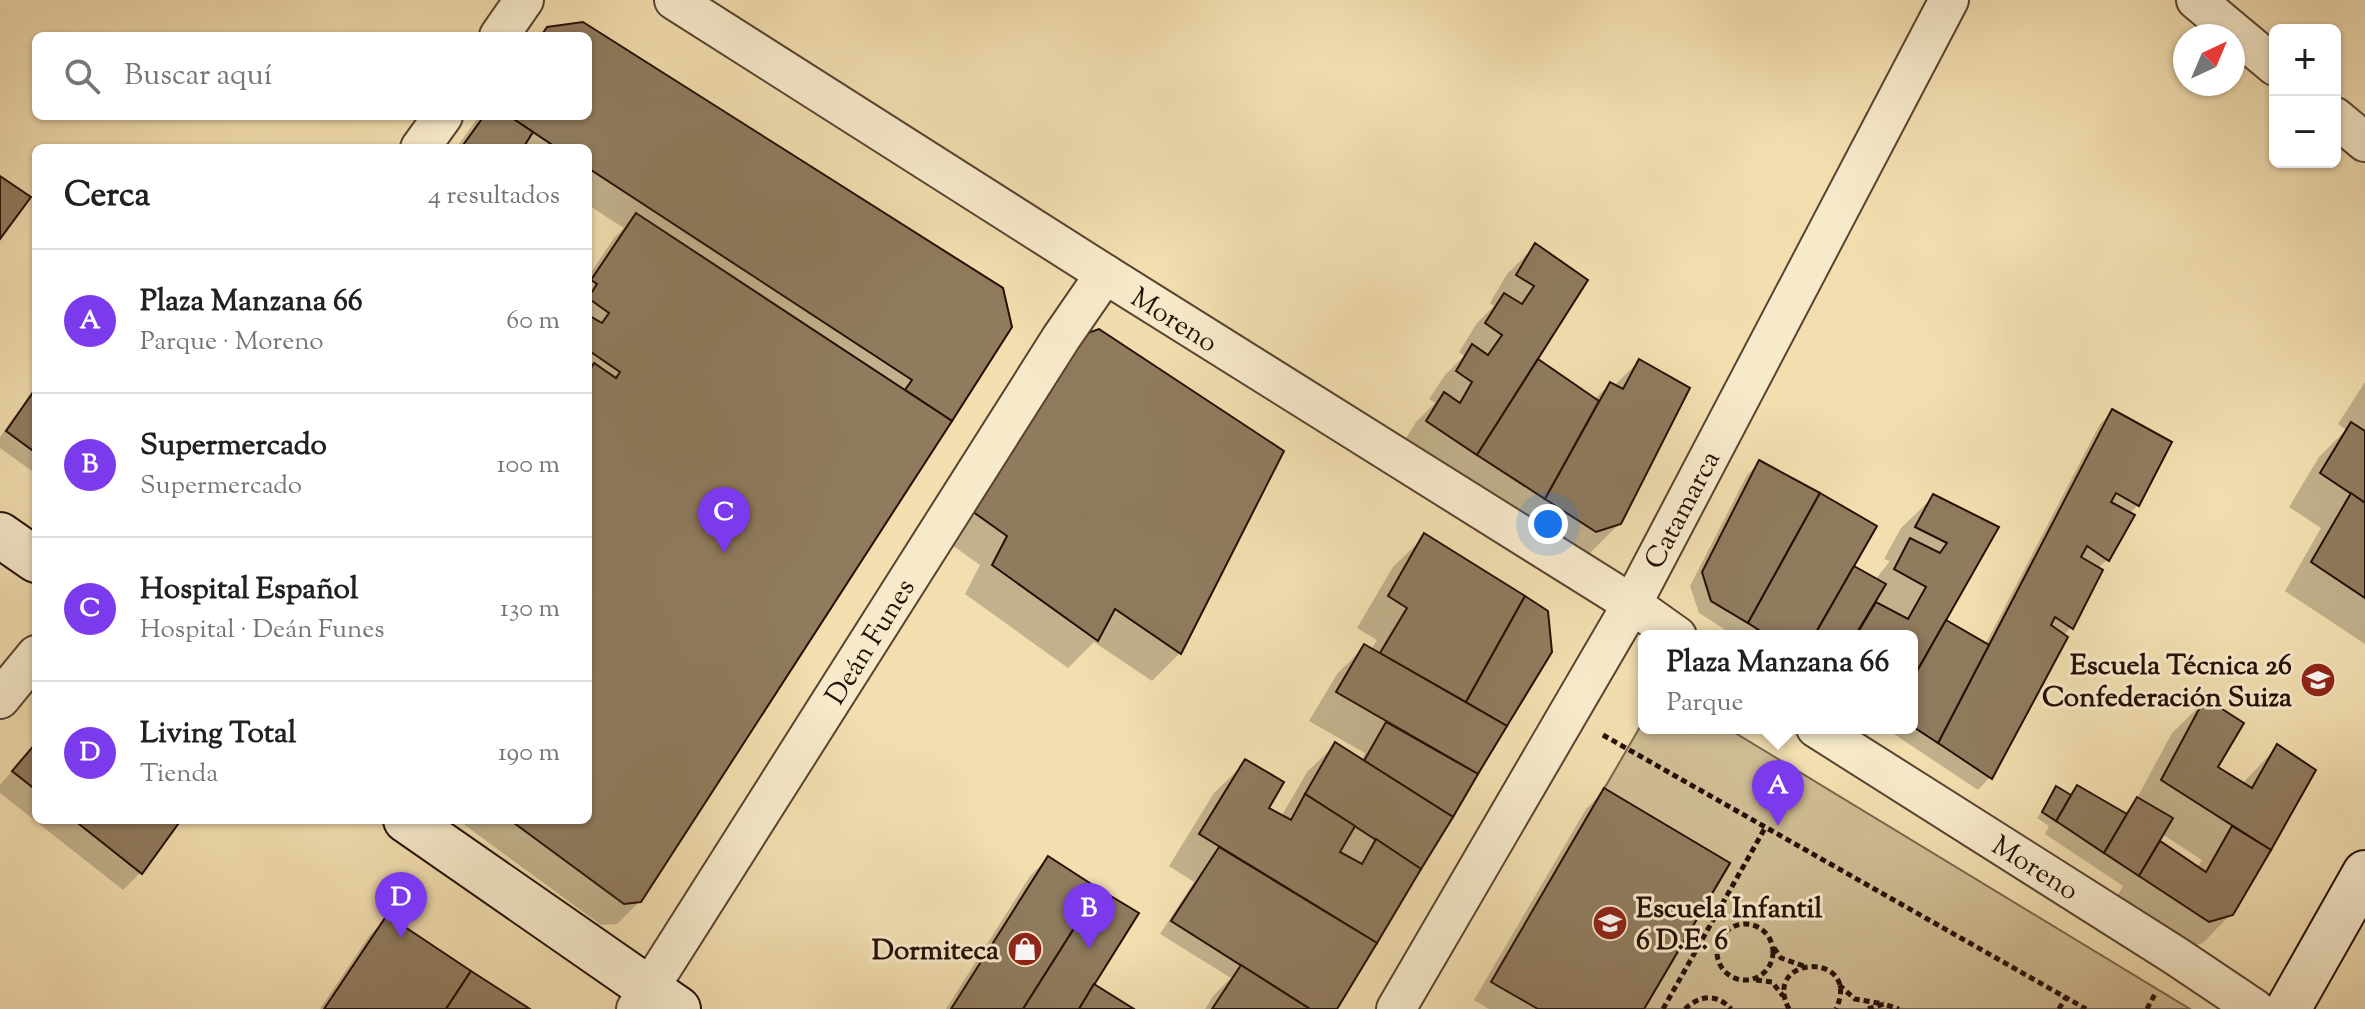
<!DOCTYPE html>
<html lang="es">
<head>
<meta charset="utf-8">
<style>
  :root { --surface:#fff; --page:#f2f2f2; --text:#202124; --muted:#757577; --line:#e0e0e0; --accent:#7c3aed }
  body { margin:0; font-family:"Sorts Mill Goudy",serif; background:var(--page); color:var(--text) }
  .controls { position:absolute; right:24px; top:24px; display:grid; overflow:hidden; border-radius:12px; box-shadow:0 2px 6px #0004 }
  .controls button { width:72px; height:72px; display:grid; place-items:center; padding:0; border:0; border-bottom:2px solid var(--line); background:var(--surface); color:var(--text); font:40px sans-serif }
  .compass { position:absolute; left:2173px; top:24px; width:72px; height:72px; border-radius:50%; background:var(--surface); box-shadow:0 2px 6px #0004; rotate:44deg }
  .you { position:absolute; left:1548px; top:524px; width:28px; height:28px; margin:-20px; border:6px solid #fff; border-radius:50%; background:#1a73e8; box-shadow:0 0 0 12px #1a73e833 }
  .badge { display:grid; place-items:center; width:52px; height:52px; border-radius:50%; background:var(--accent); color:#fff; font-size:26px; font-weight:700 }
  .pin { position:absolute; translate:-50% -66px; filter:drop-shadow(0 2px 4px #0008) }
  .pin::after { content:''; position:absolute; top:42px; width:28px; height:24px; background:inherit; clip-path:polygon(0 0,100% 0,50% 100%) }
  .popup { position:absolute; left:1638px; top:630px; width:280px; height:104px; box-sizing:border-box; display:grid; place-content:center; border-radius:12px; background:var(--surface); filter:drop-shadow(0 2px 6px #0005); font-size:26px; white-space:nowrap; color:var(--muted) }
  .popup b { font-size:30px; color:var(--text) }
  .popup::after { content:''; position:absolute; left:50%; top:100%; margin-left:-16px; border:16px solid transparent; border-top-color:var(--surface) }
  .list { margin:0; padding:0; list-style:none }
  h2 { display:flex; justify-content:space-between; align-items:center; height:104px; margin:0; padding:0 32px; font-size:34px }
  h2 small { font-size:26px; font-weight:400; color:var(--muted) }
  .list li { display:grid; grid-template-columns:52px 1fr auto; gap:24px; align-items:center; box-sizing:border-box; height:144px; padding:0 32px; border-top:2px solid var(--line) }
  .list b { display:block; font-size:30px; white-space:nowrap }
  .list p { margin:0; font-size:26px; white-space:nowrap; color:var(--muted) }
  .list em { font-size:26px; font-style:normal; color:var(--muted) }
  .icon { flex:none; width:44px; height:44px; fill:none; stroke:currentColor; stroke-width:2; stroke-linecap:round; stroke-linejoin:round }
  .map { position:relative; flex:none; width:2365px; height:1009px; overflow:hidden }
  .search { position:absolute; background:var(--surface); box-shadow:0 2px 6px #0004; left:32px; top:32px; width:560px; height:88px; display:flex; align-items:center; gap:20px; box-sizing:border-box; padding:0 28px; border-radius:12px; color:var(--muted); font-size:30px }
  .panel { position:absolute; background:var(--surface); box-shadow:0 2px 6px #0004; left:32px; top:144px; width:560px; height:680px; border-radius:12px }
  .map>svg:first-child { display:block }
  .green { fill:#cfbb92; stroke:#7a654c; stroke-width:2 }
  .shadow { fill:#0003; fill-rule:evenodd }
  .building { fill:#907b5e; stroke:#260f06; stroke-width:2 }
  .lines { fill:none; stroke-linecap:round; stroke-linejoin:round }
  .street-casing { stroke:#594330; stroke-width:42 }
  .secondary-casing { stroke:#260f06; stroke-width:48 }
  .path { stroke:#260f06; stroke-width:5; stroke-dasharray:6 4; stroke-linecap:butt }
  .street { stroke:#f7eacb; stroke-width:38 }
  .secondary { stroke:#f7eacb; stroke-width:44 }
  .labels { text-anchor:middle; stroke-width:6; stroke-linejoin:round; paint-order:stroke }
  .street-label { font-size:28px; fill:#260f06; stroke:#f7eacb }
  .poi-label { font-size:28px; font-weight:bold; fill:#260f06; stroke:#f7eacb; text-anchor:end }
</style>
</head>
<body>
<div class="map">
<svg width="2365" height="1009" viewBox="0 0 2365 1009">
  <rect width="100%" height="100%" fill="#f2deaf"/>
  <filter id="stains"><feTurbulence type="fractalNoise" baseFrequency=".0025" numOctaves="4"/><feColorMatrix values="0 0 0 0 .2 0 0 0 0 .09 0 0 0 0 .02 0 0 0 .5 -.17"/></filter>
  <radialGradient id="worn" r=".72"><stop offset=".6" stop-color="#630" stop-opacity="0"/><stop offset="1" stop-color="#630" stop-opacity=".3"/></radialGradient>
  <polygon class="green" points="1644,720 1644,728 1727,728 2190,1009 1644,1009 1730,863 1604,789"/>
  <g class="shadow">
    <polygon points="583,24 1010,327 640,901 617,924 601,925 458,820 588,820 588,277 614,238 624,228 588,205 588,148 456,148 479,116 588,116 588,36 541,36 548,29"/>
    <polygon points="1535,246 1532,368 1538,361 1594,400 1610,384 1614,386 1639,361 1620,523 1587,556 1399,450 1416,422 1435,403 1429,399 1445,375 1464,356 1459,352 1477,323 1494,306 1490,303 1507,274"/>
    <polygon points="1048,368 1282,452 1180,653 1152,681 1094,642 1068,668 965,594 980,565 942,538"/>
    <polygon points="2365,382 2365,644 2285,591 2321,528 2289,507 2319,457 2346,430 2338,424"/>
    <polygon points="36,386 36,474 0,448 0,437"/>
    <polygon points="2112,412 2138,505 2129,514 2107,560 2097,569 2071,627 2063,636 1990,777 1978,790 1885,728 1912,728 1912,636 1735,636 1699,613 1690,586 1747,475 1760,462 1847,574 1875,580 1890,561 1884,559 1901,528 1933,497 1996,528 1943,621 1985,645 2100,424"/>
    <polygon points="1425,536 1550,652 1335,1009 1205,1009 1213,996 1231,978 1160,934 1194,882 1169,866 1214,793 1246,762 1266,809 1281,817 1307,772 1335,745 1361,761 1365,753 1309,721 1337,674 1365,646 1371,650 1377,640 1357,628 1393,567"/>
    <path d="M2205,701L2215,767L2242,784L2277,747L2313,770L2231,914L2203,943L2180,949L2112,905L2123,886L2045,834L2049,826L2037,818L2057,789L2069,796L2077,787L2123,815L2136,800L2172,733ZM2162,834L2202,860L2197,868L2157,841Z"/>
    <polygon points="1835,728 1875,728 1860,743"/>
    <polygon points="36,743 36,820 178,820 141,872 123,890 0,793 0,785"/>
    <polygon points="1604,791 1642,1009 1489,1009 1474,1000 1586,809"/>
    <polygon points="1048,858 1091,985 1130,1009 946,1009 1030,876"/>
    <polygon points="387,918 526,1009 320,1009 369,936"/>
  </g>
  <g class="building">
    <polygon points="583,22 1003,288 1012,327 952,421 905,390 912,380 588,168 588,148 557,148 509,116 588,116 588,36 541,36 547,27"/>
    <polygon points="484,116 509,116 533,132 523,148 461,148"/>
    <polygon points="0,176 31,197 0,239"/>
    <polygon points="636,213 952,421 641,902 624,904 510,820 588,820 588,373 594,363 616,378 620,372 588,350 588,315 602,323 609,313 588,298 597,284 591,280"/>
    <polygon points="1535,243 1588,280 1477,455 1426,421 1444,392 1460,403 1472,382 1456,371 1472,344 1488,355 1502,335 1485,323 1504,293 1522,304 1534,286 1516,275"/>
    <polygon points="1099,329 1284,451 1181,654 1115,609 1098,641 992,565 1007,536 969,509 1076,337"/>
    <polygon points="1538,359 1599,401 1545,499 1477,455"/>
    <polygon points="1639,359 1690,388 1621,524 1596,532 1545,499 1610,382 1623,389"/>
    <polygon points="36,388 36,453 6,431"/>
    <polygon points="2112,409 2172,442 2139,506 2116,493 2111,502 2135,515 2109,561 2087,546 2081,557 2103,570 2073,629 2055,617 2051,625 2068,637 1992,779 1938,743"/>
    <polygon points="2351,422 2365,431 2365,503 2320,473"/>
    <polygon points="1759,460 1820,493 1748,623 1711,601 1702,572"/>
    <polygon points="1820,493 1877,526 1814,636 1768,636 1748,623"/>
    <polygon points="2351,493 2365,503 2365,598 2311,562"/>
    <polygon points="1933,494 1999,527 1912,680 1912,636 1865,636 1858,632 1876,602 1908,619 1926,587 1894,569 1910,538 1940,553 1947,543 1915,527"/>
    <polygon points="1424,533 1525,596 1466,702 1380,653 1407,608 1388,596"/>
    <polygon points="1854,566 1886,584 1855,636 1814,636"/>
    <polygon points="1525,596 1548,611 1552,652 1507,726 1466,702"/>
    <polygon points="1946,620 1989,645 1938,743 1912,726 1912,680"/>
    <polygon points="1364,644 1507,726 1478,774 1336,692"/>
    <polygon points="2205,698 2244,723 2218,767 2252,788 2277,744 2316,770 2271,850 2161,780"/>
    <polygon points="1386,722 1478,774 1453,817 1364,761"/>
    <polygon points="1335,742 1453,817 1421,869 1305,794"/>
    <polygon points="36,743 36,790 12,771"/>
    <polygon points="1245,759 1284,782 1269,808 1291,820 1305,794 1355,826 1340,852 1362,864 1376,839 1421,869 1377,943 1199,834"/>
    <polygon points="2077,785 2127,814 2104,853 2056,821"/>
    <polygon points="2056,786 2071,795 2056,821 2042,812"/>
    <polygon points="1604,788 1730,863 1644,1009 1538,1009 1491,982"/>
    <polygon points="2137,797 2173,818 2139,876 2104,853"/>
    <polygon points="74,820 181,820 142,874"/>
    <polygon points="2232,826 2271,850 2233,915 2209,922 2139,876 2160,841 2206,872"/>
    <polygon points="1219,847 1377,943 1337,1009 1310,1009 1171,921"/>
    <polygon points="1048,856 1099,889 1023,1009 951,1009"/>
    <polygon points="1099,889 1139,913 1079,1009 1023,1009"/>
    <polygon points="387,915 471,971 446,1009 324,1009"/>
    <polygon points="1241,965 1310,1009 1212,1009"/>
    <polygon points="471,971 530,1009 446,1009"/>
    <polygon points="1094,984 1134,1009 1079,1009"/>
  </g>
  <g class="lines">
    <defs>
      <g id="street">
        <polyline points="674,0 1105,274 1632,604 1677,636"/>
        <polyline points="2196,0 2275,66"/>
        <polyline points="499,36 524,0"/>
        <polyline points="2335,117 2365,142"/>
        <polyline points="420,148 443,116"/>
        <polyline points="0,699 36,655"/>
        <polyline points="1816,728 2176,956 2255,1009"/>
        <polyline points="636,1009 1061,338 1105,274"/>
        <polyline points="1396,1009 1632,604 1949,0"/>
      </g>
      <g id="secondary">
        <polyline points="0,535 36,560"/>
        <polyline points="406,820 678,1009"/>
        <polyline points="2288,1009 2365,873"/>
      </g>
    </defs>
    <use href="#street" class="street-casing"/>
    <use href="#secondary" class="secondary-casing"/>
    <g class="path">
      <polyline points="1603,735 2086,1009"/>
      <circle cx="1745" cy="952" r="28"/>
      <polyline points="1774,948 1781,958 1804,966"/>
      <polyline points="1756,980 1772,982 1783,996"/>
      <polyline points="1839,985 1855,999 1884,1004"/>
      <polyline points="1663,1009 1765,828"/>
      <path d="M1685,1009C1700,995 1717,993 1731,1009"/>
      <path d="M1789,1009C1760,954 1863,951 1836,1009"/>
      <polyline points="1868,1009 1884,1004 1899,1009"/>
      <polyline points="2059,1009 2066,997"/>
      <polyline points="2147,1009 2156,992"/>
    </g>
    <use href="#street" class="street"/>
    <use href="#secondary" class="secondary"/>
  </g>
  <defs>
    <symbol id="school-disc" viewBox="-11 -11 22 22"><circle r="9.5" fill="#8f2418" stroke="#f7eacb"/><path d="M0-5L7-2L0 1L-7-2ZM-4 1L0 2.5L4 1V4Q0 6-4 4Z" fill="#fff"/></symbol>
    <symbol id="shop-disc" viewBox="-11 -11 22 22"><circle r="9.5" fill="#8f2418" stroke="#f7eacb"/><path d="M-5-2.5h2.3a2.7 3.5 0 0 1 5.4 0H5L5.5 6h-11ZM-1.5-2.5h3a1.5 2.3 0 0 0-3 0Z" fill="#fff"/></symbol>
  </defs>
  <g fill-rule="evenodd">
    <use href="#school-disc" x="2298" y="660" width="40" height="40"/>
    <use href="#school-disc" x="1590" y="903" width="40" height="40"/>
    <use href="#shop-disc" x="1005" y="929" width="40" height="40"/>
  </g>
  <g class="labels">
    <g class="street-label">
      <text transform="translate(1175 319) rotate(32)" y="10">Moreno</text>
      <text transform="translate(1681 509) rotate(-62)" y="10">Catamarca</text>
      <text transform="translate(869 641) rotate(-58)" y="10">Deán Funes</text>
      <text transform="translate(2036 867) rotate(32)" y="10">Moreno</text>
    </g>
    <g class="poi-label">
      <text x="2292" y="674">Escuela Técnica 26<tspan x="2292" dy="32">Confederación Suiza</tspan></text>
      <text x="1636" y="917" text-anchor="start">Escuela Infantil<tspan x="1636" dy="32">6 D.E. 6</tspan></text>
      <text x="999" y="959">Dormiteca</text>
    </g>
  </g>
  <rect width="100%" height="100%" filter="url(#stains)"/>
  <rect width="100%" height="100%" fill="url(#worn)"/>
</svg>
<div class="controls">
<button>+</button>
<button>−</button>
</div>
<svg class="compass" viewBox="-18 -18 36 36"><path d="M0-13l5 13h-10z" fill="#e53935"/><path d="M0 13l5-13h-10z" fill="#757577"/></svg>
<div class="you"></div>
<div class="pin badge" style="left:1778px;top:826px">A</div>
<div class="popup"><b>Plaza Manzana 66</b>Parque</div>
<div class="pin badge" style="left:1089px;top:949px">B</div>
<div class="pin badge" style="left:724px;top:553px">C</div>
<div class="pin badge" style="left:401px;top:938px">D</div>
<div class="search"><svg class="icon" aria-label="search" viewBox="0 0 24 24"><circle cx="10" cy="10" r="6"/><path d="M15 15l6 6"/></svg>Buscar aquí</div>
<section class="panel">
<h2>Cerca<small>4 resultados</small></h2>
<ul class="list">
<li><span class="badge">A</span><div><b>Plaza Manzana 66</b><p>Parque · Moreno</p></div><em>60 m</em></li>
<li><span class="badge">B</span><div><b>Supermercado</b><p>Supermercado</p></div><em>100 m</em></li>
<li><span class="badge">C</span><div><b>Hospital Español</b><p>Hospital · Deán Funes</p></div><em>130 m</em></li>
<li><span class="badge">D</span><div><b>Living Total</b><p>Tienda</p></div><em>190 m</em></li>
</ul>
</section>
</div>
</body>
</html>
